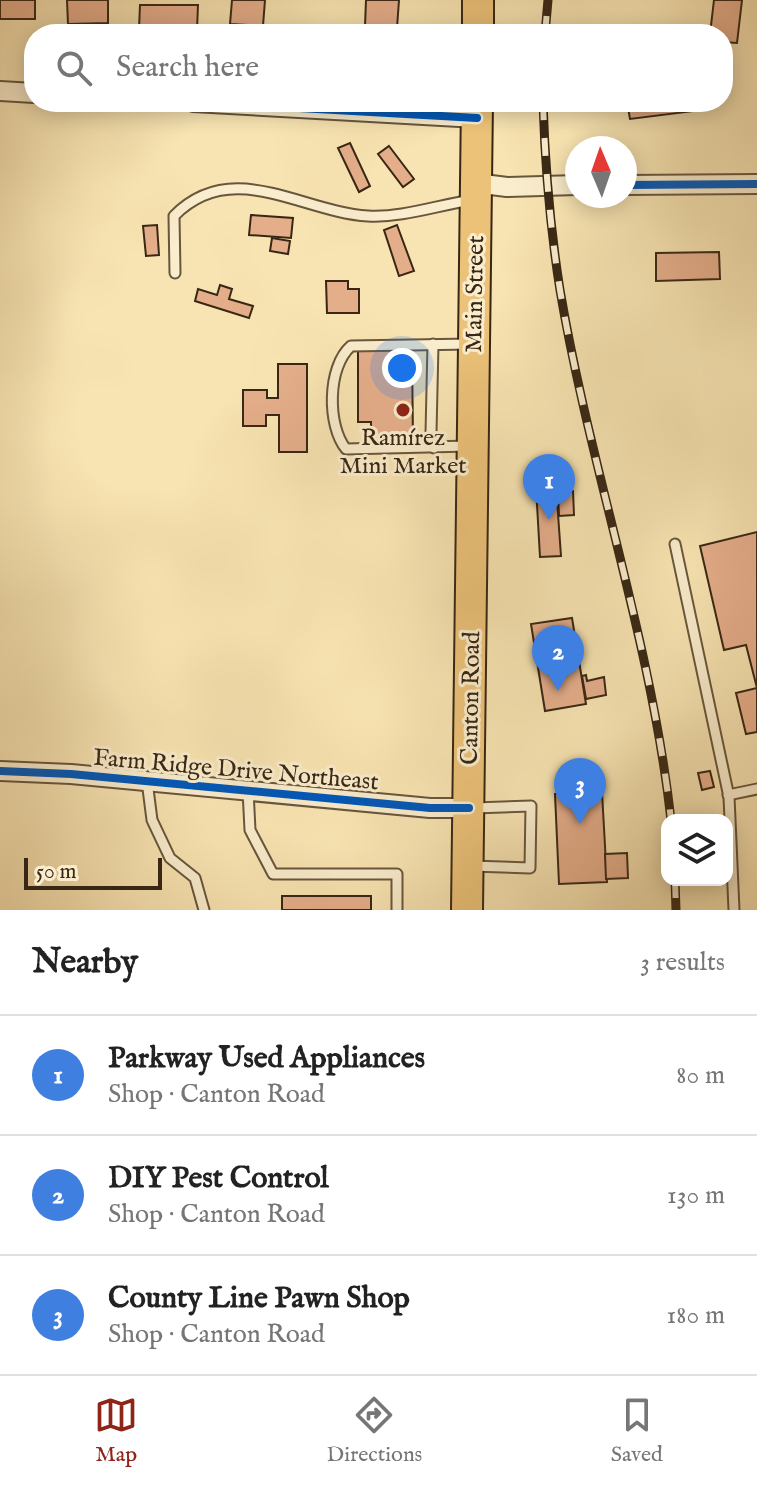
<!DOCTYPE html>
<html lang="en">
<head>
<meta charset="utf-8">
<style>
  :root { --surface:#fff; --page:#f6f6f6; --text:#222; --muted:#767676; --line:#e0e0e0; --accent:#8f2418 }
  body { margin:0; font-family:"IM FELL English",serif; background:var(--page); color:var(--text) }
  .controls { position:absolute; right:24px; bottom:24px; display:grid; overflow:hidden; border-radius:16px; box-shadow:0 4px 20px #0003 }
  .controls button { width:72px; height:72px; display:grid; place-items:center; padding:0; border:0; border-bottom:2px solid var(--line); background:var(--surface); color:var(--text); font:40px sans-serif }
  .compass { position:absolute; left:565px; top:136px; width:72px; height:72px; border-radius:50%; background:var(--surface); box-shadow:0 4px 20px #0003; rotate:358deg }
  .scale { position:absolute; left:24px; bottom:20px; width:138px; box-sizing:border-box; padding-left:8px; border:4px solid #382714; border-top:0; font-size:22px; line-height:28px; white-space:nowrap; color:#382714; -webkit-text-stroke:6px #faedcd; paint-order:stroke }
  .you { position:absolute; left:402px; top:368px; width:28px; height:28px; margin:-20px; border:6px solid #fff; border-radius:50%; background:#1a73e8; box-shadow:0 0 0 12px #1a73e833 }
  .badge { display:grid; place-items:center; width:52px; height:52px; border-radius:50%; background:var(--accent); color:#fff; font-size:26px; font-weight:700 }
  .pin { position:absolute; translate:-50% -66px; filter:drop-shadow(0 2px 4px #0008) }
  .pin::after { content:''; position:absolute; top:42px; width:28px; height:24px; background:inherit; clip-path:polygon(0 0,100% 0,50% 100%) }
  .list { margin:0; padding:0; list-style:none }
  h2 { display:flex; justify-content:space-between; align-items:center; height:104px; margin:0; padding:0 32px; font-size:34px }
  h2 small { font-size:26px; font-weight:400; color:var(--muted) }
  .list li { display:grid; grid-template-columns:52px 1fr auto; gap:24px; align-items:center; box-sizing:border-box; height:120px; padding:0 32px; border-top:2px solid var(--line) }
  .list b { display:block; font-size:30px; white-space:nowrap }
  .list p { margin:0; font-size:26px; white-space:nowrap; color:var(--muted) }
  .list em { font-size:26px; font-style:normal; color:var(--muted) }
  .icon { flex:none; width:44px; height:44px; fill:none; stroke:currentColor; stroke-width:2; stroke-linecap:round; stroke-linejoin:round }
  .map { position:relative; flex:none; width:757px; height:910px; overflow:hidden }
  .search { position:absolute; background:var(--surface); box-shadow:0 4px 20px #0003; left:24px; right:24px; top:24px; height:88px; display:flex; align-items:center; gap:20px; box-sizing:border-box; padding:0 28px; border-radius:32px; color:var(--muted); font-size:30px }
  .sheet { height:464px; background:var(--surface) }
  nav { display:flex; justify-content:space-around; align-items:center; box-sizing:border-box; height:112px; border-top:2px solid var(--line); background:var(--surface); font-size:22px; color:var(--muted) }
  nav a { display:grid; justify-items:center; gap:4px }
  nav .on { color:var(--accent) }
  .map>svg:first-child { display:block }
  .building { fill:#e5ae8b; stroke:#382714; stroke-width:2 }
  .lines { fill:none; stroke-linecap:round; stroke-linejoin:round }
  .service-casing { stroke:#68563c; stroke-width:13 }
  .minor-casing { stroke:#68563c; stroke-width:22 }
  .primary-casing { stroke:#382714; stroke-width:34 }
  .service { stroke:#faedcd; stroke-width:9 }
  .minor { stroke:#faedcd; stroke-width:18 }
  .primary { stroke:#ecc279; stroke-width:30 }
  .rail-casing { stroke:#382714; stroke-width:9 }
  .rail { stroke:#faedcd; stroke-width:6; stroke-dasharray:18; stroke-linecap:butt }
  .cycleway-casing { stroke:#faedcd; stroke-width:13 }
  .cycleway { stroke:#0057b8; stroke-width:8 }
  .poi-dot { fill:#8f2418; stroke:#faedcd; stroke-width:3 }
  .labels { text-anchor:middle; stroke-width:6; stroke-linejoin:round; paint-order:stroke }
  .street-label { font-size:24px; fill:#382714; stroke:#faedcd }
  .poi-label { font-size:24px; fill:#382714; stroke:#faedcd }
</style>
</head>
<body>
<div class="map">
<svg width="757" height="910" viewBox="0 0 757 910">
  <rect width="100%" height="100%" fill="#f8e4b2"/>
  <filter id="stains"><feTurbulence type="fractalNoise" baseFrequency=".0025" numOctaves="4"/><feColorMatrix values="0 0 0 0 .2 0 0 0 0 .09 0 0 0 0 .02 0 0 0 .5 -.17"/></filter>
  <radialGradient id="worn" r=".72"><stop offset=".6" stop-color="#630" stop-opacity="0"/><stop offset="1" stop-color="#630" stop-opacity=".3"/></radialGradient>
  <g class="building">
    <rect x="0" y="0" width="35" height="19"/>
    <polygon points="67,0 108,0 108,23 68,24"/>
    <polygon points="232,0 265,0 263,26 230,24"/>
    <polygon points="366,0 399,0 397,28 365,26"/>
    <polygon points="714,0 742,0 737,43 723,42 723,34 710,34"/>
    <polygon points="140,5 198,5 197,30 139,29"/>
    <polygon points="627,102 701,102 702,110 630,119"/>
    <polygon points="350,143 370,186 359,192 338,148"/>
    <polygon points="389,146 414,179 403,187 378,154"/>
    <polygon points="251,215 293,218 291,238 249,235"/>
    <polygon points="157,225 159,255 146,256 143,226"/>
    <polygon points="397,225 414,271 399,276 384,230"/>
    <polygon points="272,238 290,241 288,254 270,251"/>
    <polygon points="719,252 720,279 656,281 656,253"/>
    <polygon points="326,281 348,281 348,289 359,289 359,313 327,313"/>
    <polygon points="220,285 232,289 229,299 253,306 249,318 195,301 198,289 217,295"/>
    <polygon points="358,350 412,350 413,441 371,441 371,422 358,422"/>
    <polygon points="278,364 307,364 307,452 279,452 279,415 266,415 266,426 243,426 243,390 267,390 267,398 278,398"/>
    <rect x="541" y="470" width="17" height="15"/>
    <polygon points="556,486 561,556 540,557 536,487"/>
    <polygon points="573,491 574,515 559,516 558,492"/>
    <polygon points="757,532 757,732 746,734 736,693 757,688 746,645 724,650 700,546"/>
    <polygon points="572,618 586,704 545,711 531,624"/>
    <polygon points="586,675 587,681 604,677 606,695 586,699 582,676"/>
    <polygon points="710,771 714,787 702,790 698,773"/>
    <polygon points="602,792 607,882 559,884 555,794"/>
    <polygon points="627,853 628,878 606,879 605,854"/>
    <rect x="282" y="896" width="89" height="14"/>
  </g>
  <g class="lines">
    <defs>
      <g id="service">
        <path d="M175,273L174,216C232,157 302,212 368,216C402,218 438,205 472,200"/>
        <polyline points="433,344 431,433 434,448"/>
        <path d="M469,446L346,449C327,426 327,367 351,346L470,344"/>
        <polyline points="675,544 729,797 734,910"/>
        <polyline points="147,781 152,820 170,858 195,878 204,910"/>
        <polyline points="248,790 250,830 273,874 397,874 397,910"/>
        <polyline points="728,795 757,789"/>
        <polyline points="471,866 530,868 531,806 474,808"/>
      </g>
      <g id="minor">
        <polyline points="0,91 34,93"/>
        <polyline points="193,102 477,118"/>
        <polyline points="475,183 507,187 577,185"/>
        <polyline points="625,185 757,184"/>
        <polyline points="0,771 71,774 430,808 469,808"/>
      </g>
      <g id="primary">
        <polyline points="478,34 478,0"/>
        <polyline points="467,910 477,102"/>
      </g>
    </defs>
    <use href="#service" class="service-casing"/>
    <use href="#minor" class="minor-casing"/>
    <use href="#primary" class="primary-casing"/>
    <use href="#service" class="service"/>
    <use href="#minor" class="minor"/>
    <use href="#primary" class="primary"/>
    <defs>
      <g id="rail">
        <polyline points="545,34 548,0"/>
        <path d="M543,102C545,165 550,227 560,290C590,468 651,640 671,820"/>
        <polyline points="675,880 676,910"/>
      </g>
    </defs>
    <use href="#rail" class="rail-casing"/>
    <use href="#rail" class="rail"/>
    <defs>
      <g id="cycleway">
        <polyline points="193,102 477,118"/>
        <polyline points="625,185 757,184"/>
        <polyline points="0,771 71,774 430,808 469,808"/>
      </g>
    </defs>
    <use href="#cycleway" class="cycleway-casing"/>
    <use href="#cycleway" class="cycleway"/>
  </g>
  <circle class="poi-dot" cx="403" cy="410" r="8"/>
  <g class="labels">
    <g class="street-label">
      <text transform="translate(474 294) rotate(-89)" y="8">Main Street</text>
      <text transform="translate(470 698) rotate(-89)" y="8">Canton Road</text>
      <text transform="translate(236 769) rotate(5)" y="8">Farm Ridge Drive Northeast</text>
    </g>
    <g class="poi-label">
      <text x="403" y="445">Ramírez<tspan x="403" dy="28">Mini Market</tspan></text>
    </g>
  </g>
  <rect width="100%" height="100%" filter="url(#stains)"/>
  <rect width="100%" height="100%" fill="url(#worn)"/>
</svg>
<div class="controls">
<button><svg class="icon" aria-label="layers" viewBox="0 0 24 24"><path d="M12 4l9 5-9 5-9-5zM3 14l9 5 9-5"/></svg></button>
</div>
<svg class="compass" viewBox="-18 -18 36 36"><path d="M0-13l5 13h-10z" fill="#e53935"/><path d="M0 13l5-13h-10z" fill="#767676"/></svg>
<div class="scale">50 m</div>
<div class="you"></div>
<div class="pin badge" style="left:549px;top:520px;background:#3f7fe0">1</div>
<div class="pin badge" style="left:558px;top:691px;background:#3f7fe0">2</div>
<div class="pin badge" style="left:580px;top:824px;background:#3f7fe0">3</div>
<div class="search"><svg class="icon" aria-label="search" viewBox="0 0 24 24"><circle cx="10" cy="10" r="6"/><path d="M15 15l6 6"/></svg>Search here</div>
</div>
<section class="sheet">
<h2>Nearby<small>3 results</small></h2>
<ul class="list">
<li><span class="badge" style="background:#3f7fe0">1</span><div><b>Parkway Used Appliances</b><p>Shop · Canton Road</p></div><em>80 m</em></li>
<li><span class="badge" style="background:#3f7fe0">2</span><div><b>DIY Pest Control</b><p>Shop · Canton Road</p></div><em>130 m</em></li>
<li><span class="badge" style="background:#3f7fe0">3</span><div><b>County Line Pawn Shop</b><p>Shop · Canton Road</p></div><em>180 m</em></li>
</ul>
</section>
<nav>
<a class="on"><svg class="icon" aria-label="map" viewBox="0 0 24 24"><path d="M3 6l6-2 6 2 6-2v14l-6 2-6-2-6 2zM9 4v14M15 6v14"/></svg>Map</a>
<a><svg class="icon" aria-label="directions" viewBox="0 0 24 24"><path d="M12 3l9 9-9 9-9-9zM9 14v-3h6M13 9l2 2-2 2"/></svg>Directions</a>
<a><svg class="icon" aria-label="saved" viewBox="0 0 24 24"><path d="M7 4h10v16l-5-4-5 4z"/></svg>Saved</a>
</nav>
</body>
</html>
